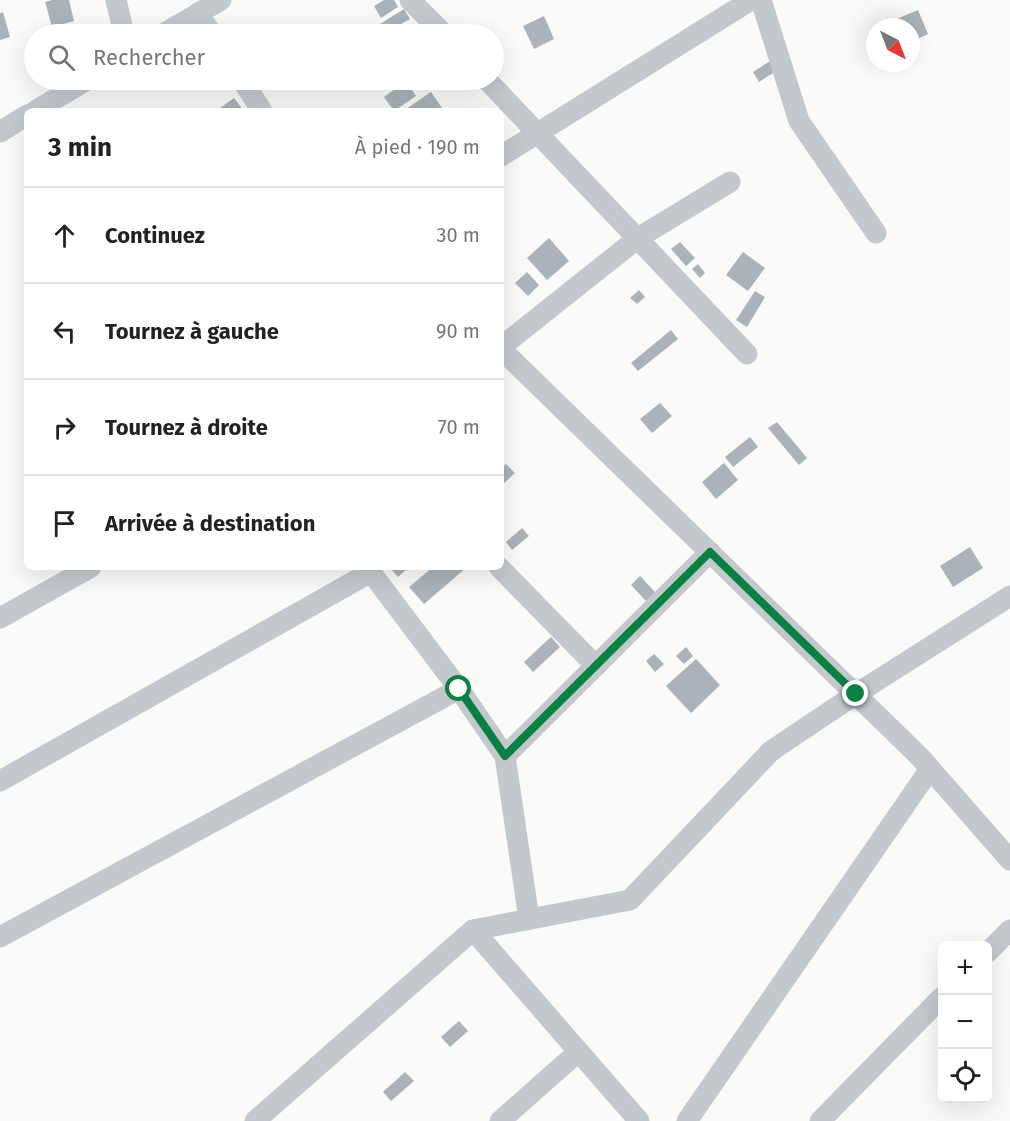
<!DOCTYPE html>
<html lang="fr">
<head>
<meta charset="utf-8">
<style>
  :root { --surface:#fff; --page:#f2f2f2; --text:#222; --muted:#767676; --line:#e0e0e0 }
  body { margin:0; font-family:"Fira Sans",sans-serif; background:var(--page); color:var(--text) }
  .controls { position:absolute; right:18px; bottom:18px; display:grid; overflow:hidden; border-radius:9px; box-shadow:0 6px 24px #0002 }
  .controls button { width:54px; height:54px; display:grid; place-items:center; padding:0; border:0; border-bottom:2px solid var(--line); background:var(--surface); color:var(--text); font:30px sans-serif }
  .compass { position:absolute; left:866px; top:18px; width:54px; height:54px; border-radius:50%; background:var(--surface); box-shadow:0 6px 24px #0002; rotate:138deg }
  .stop { position:absolute; width:18px; height:18px; margin:-14px; border:4px solid #0b8043; border-radius:50%; background:#fff }
  .stop.end { background:#0b8043; border-color:#fff; box-shadow:0 2px 6px #0008 }
  .list { margin:0; padding:0; list-style:none }
  h2 { display:flex; justify-content:space-between; align-items:center; height:78px; margin:0; padding:0 24px; font-size:26px }
  h2 small { font-size:20px; font-weight:400; color:var(--muted) }
  .list li { display:grid; grid-template-columns:39px 1fr auto; gap:18px; align-items:center; box-sizing:border-box; height:96px; padding:0 24px; border-top:2px solid var(--line) }
  .list b { display:block; font-size:22px; white-space:nowrap }
  .list em { font-size:20px; font-style:normal; color:var(--muted) }
  .icon { flex:none; width:33px; height:33px; fill:none; stroke:currentColor; stroke-width:2; stroke-linecap:round; stroke-linejoin:round }
  .map { position:relative; flex:none; width:1010px; height:1121px; overflow:hidden }
  .search { position:absolute; background:var(--surface); box-shadow:0 6px 24px #0002; left:24px; top:24px; width:480px; height:66px; display:flex; align-items:center; gap:15px; box-sizing:border-box; padding:0 21px; border-radius:33px; color:var(--muted); font-size:22px }
  .panel { position:absolute; background:var(--surface); box-shadow:0 6px 24px #0002; left:24px; top:108px; width:480px; height:462px; border-radius:9px }
  .map>svg:first-child { display:block }
  .building { fill:#aab3b9 }
  .lines { fill:none; stroke-linecap:round; stroke-linejoin:round }
  .minor { stroke:#c3c8cc; stroke-width:21 }
  .route { stroke:#0b8043; stroke-width:8 }
</style>
</head>
<body>
<div class="map">
<svg width="1010" height="1121" viewBox="0 0 1010 1121">
  <rect width="100%" height="100%" fill="#fafaf8"/>
  <g class="building">
    <polygon points="52,0 69,0 74,21 52,27 45,2"/>
    <polygon points="384,0 394,0 398,7 381,18 374,6"/>
    <polygon points="404,9 410,19 383,34 377,26"/>
    <polygon points="918,10 928,34 911,42 911,27 897,27 894,20"/>
    <polygon points="3,12 10,37 0,40 0,13"/>
    <polygon points="544,16 554,39 534,49 523,26"/>
    <polygon points="772,60 778,70 759,82 753,72"/>
    <polygon points="406,81 416,96 394,111 384,97"/>
    <polygon points="431,92 442,108 439,111 403,111"/>
    <polygon points="234,98 244,111 216,111"/>
    <polygon points="549,238 569,261 547,280 527,258"/>
    <polygon points="680,242 695,258 686,266 671,249"/>
    <polygon points="743,252 765,268 748,291 726,275"/>
    <polygon points="698,264 705,273 700,278 692,269"/>
    <polygon points="527,272 539,285 528,296 515,283"/>
    <polygon points="639,290 645,297 637,304 630,298"/>
    <polygon points="755,291 765,297 747,327 736,320"/>
    <polygon points="671,330 678,339 638,371 631,363"/>
    <polygon points="660,403 672,416 652,433 640,419"/>
    <polygon points="777,422 807,458 799,465 768,428"/>
    <polygon points="750,437 758,447 733,467 725,457"/>
    <polygon points="724,463 738,480 716,499 702,482"/>
    <polygon points="506,464 515,473 501,486 501,468"/>
    <polygon points="522,528 529,536 512,550 506,542"/>
    <polygon points="970,547 983,568 953,587 940,566"/>
    <polygon points="389,567 409,567 398,577"/>
    <polygon points="433,567 466,568 424,604 409,587"/>
    <polygon points="640,576 655,592 646,601 631,585"/>
    <polygon points="551,637 560,647 533,672 524,662"/>
    <polygon points="686,647 693,656 684,664 676,656"/>
    <polygon points="654,654 664,664 655,672 646,661"/>
    <polygon points="696,659 720,685 691,713 666,686"/>
    <polygon points="459,1021 468,1031 450,1047 441,1037"/>
    <polygon points="405,1072 414,1081 391,1101 383,1092"/>
  </g>
  <g class="lines">
    <g class="minor">
      <polyline points="116,0 124,34"/>
      <polyline points="410,0 444,34"/>
      <polyline points="761,0 799,121 876,233"/>
      <polyline points="198,13 212,34"/>
      <polyline points="163,34 221,0"/>
      <polyline points="242,80 262,111"/>
      <polyline points="487,80 747,354"/>
      <polyline points="35,111 87,80"/>
      <polyline points="0,132 27,115"/>
      <polyline points="501,156 751,0"/>
      <polyline points="501,347 638,238 730,182"/>
      <polyline points="501,349 920,757 1010,860"/>
      <polyline points="367,567 459,689 505,756"/>
      <polyline points="499,567 596,666"/>
      <polyline points="0,618 91,567"/>
      <polyline points="0,781 371,572"/>
      <polyline points="529,919 505,756 710,552"/>
      <polyline points="473,930 639,1121"/>
      <polyline points="0,937 459,689"/>
      <polyline points="988,952 1010,930"/>
      <polyline points="255,1121 473,930 630,900 771,751 856,694 1010,596"/>
      <polyline points="500,1121 578,1052"/>
      <polyline points="687,1121 930,769"/>
      <polyline points="820,1121 942,997"/>
    </g>
  </g>
  <g class="lines">
    <polyline class="route" points="459,689 505,756 710,552 856,694"/>
  </g>
</svg>
<div class="controls">
<button>+</button>
<button>−</button>
<button><svg class="icon" aria-label="locate" viewBox="0 0 24 24"><circle cx="12" cy="12" r="6"/><path d="M12 2v4M12 18v4M2 12h4M18 12h4"/></svg></button>
</div>
<svg class="compass" viewBox="-18 -18 36 36"><path d="M0-13l5 13h-10z" fill="#e53935"/><path d="M0 13l5-13h-10z" fill="#767676"/></svg>
<div class="stop" style="left:459px;top:689px"></div>
<div class="stop end" style="left:856px;top:694px"></div>
<div class="search"><svg class="icon" aria-label="search" viewBox="0 0 24 24"><circle cx="10" cy="10" r="6"/><path d="M15 15l6 6"/></svg>Rechercher</div>
<section class="panel">
<h2>3 min<small>À pied · 190 m</small></h2>
<ul class="list">
<li><svg class="icon" aria-label="ahead" viewBox="0 0 24 24"><path d="M12 20V5M6 11l6-6 6 6"/></svg><div><b>Continuez</b></div><em>30 m</em></li>
<li><svg class="icon" aria-label="left" viewBox="0 0 24 24"><path d="M17 20v-9H6M10 6l-5 5 5 5"/></svg><div><b>Tournez à gauche</b></div><em>90 m</em></li>
<li><svg class="icon" aria-label="right" viewBox="0 0 24 24"><path d="M7 20v-9h11M14 6l5 5-5 5"/></svg><div><b>Tournez à droite</b></div><em>70 m</em></li>
<li><svg class="icon" aria-label="arrive" viewBox="0 0 24 24"><path d="M6 21V4h12l-3 4 3 4H6"/></svg><div><b>Arrivée à destination</b></div></li>
</ul>
</section>
</div>
</body>
</html>
